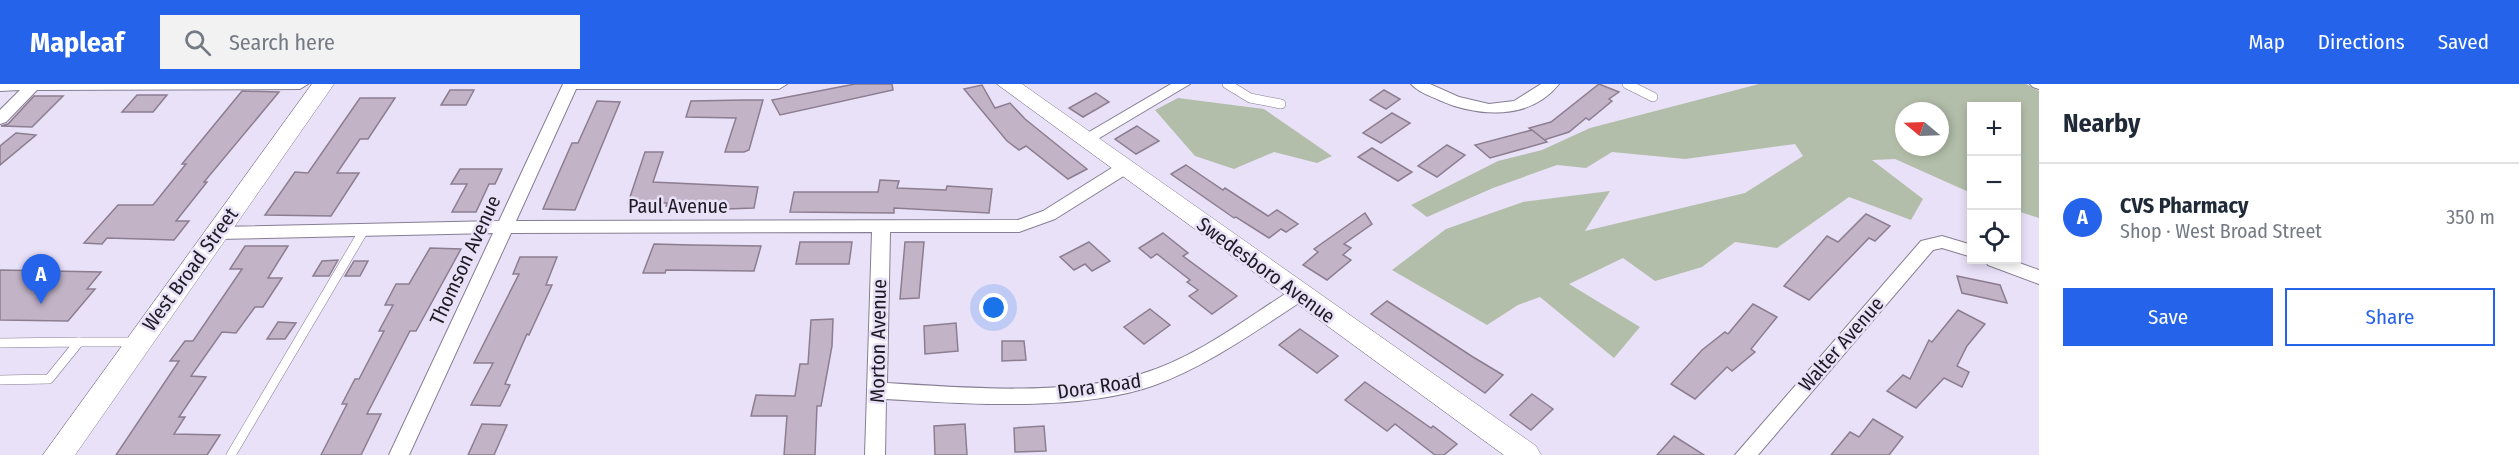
<!DOCTYPE html>
<html lang="en">
<head>
<meta charset="utf-8">
<style>
  :root { --surface:#fff; --page:#f2f2f3; --text:#1f2937; --muted:#747a83; --line:#e0e1e3; --accent:#2563eb }
  body { margin:0; font-family:"Fira Sans Condensed",sans-serif; background:var(--page); color:var(--text) }
  .controls { position:absolute; right:18px; top:18px; display:grid; overflow:hidden; border-radius:0px; box-shadow:0 3px 9px #0003 }
  .controls button { width:54px; height:54px; display:grid; place-items:center; padding:0; border:0; border-bottom:2px solid var(--line); background:var(--surface); color:var(--text); font:30px sans-serif }
  .compass { position:absolute; left:1895px; top:18px; width:54px; height:54px; border-radius:50%; background:var(--surface); box-shadow:0 3px 9px #0003; rotate:289deg }
  .you { position:absolute; left:994px; top:224px; width:21px; height:21px; margin:-15px; border:4px solid #fff; border-radius:50%; background:#1a73e8; box-shadow:0 0 0 9px #1a73e833 }
  .badge { display:grid; place-items:center; width:39px; height:39px; border-radius:50%; background:var(--accent); color:#fff; font-size:20px; font-weight:700 }
  .pin { position:absolute; translate:-50% -50px; filter:drop-shadow(0 2px 3px #0008) }
  .pin::after { content:''; position:absolute; top:32px; width:21px; height:18px; background:inherit; clip-path:polygon(0 0,100% 0,50% 100%) }
  .list { margin:0; padding:0; list-style:none }
  h2 { display:flex; justify-content:space-between; align-items:center; height:78px; margin:0; padding:0 24px; font-size:26px }
  h2 small { font-size:20px; font-weight:400; color:var(--muted) }
  .list li { display:grid; grid-template-columns:39px 1fr auto; gap:18px; align-items:center; box-sizing:border-box; height:108px; padding:0 24px; border-top:2px solid var(--line) }
  .list b { display:block; font-size:22px; white-space:nowrap }
  .list p { margin:0; font-size:20px; white-space:nowrap; color:var(--muted) }
  .list em { font-size:20px; font-style:normal; color:var(--muted) }
  .actions { display:flex; gap:12px; padding:18px 24px }
  .actions a { flex:1; padding:14px 0; border:2px solid var(--accent); border-radius:0px; text-align:center; font-size:21px; color:var(--accent) }
  .actions .main { background:var(--accent); color:#fff }
  .icon { flex:none; width:33px; height:33px; fill:none; stroke:currentColor; stroke-width:2; stroke-linecap:round; stroke-linejoin:round }
  .map { position:relative; flex:none; width:2039px; height:371px; overflow:hidden }
  header { display:flex; align-items:center; gap:36px; box-sizing:border-box; height:84px; padding:0 30px; background:var(--accent); color:#fff }
  header strong { font-size:28px }
  nav { display:flex; gap:33px; margin-inline-start:auto; font-size:21px }
  .search { width:420px; height:54px; background:var(--page); display:flex; align-items:center; gap:15px; box-sizing:border-box; padding:0 21px; border-radius:0px; color:var(--muted); font-size:22px }
  main { display:flex }
  aside { flex:1; background:var(--surface) }
  .map>svg:first-child { display:block }
  .green { fill:#b3beaa; fill-rule:evenodd }
  .building { fill:#c2b3c7; stroke:#8c7e90; stroke-width:1.5 }
  .lines { fill:none; stroke-linecap:round; stroke-linejoin:round }
  .lane-casing { stroke:#867e93; stroke-width:10 }
  .street-casing { stroke:#867e93; stroke-width:2 }
  .secondary-casing { stroke:#867e93; stroke-width:1 }
  .lane { stroke:#fff; stroke-width:9 }
  .street { fill:#fff; fill-rule:evenodd }
  .secondary { fill:#fff; fill-rule:evenodd }
  .labels { text-anchor:middle; stroke-width:5; stroke-linejoin:round; paint-order:stroke }
  .street-label { font-size:20px; fill:#1d1a22; stroke:#e9e1f8 }
</style>
</head>
<body>
<header>
<strong>Mapleaf</strong>
<div class="search"><svg class="icon" aria-label="search" viewBox="0 0 24 24"><circle cx="10" cy="10" r="6"/><path d="M15 15l6 6"/></svg>Search here</div>
<nav><a>Map</a><a>Directions</a><a>Saved</a></nav>
</header>
<main>
<div class="map">
<svg width="2039" height="371" viewBox="0 0 2039 371">
  <rect width="100%" height="100%" fill="#e9e1f8"/>
  <g class="green">
    <path d="M1759,0H2026L2039,7V134L2017,127L2016,22H1972L1971,109L1895,75L1872,76L1923,115L1911,136L1849,113L1777,164L1735,158L1702,183L1655,197L1623,174L1569,200L1640,243L1614,274L1540,213L1518,221L1487,241L1392,186L1446,145L1523,118L1610,107L1585,147L1745,109L1803,72L1795,60L1685,75L1612,68L1586,84L1557,81L1493,104L1427,133L1411,121L1498,77L1542,66L1590,44ZM1904,27H1940V63H1904Z"/>
    <polygon points="1178,14 1264,25 1332,72 1317,79 1274,68 1234,85 1195,72 1155,26"/>
  </g>
  <g class="building">
    <polygon points="855,0 892,0 893,6 780,31 772,16"/>
    <polygon points="1599,0 1619,8 1609,15 1612,17 1589,36 1586,34 1569,48 1544,56 1529,44 1551,38"/>
    <polygon points="982,1 995,24 1010,19 1025,35 1087,85 1068,95 1026,62 1019,66 1007,57 964,5"/>
    <polygon points="450,6 474,6 466,21 441,21"/>
    <polygon points="1384,6 1400,15 1386,25 1370,16"/>
    <polygon points="242,7 279,8 204,98 207,98 176,137 189,137 174,156 107,154 102,160 84,159 118,121 153,121 186,80 182,80"/>
    <polygon points="1096,9 1109,18 1083,33 1069,24"/>
    <polygon points="137,11 167,11 153,28 122,28"/>
    <polygon points="34,12 63,12 32,43 1,42 8,40"/>
    <polygon points="360,14 395,14 368,55 360,55 337,89 359,89 331,132 265,131 295,88 308,89"/>
    <polygon points="744,16 763,16 749,66 744,68 725,68 736,34 686,33 691,17"/>
    <polygon points="597,17 620,18 575,126 543,125 572,59 578,59"/>
    <polygon points="1392,29 1410,39 1381,59 1363,49"/>
    <polygon points="1137,42 1159,57 1136,70 1115,55"/>
    <polygon points="1532,46 1547,58 1490,74 1475,61"/>
    <polygon points="16,49 36,51 0,81 0,62"/>
    <polygon points="1447,61 1465,71 1437,93 1418,82"/>
    <polygon points="1372,64 1412,88 1398,97 1358,73"/>
    <polygon points="645,68 663,68 653,98 758,103 754,124 699,126 700,122 666,122 667,119 628,119"/>
    <polygon points="1186,81 1223,106 1225,104 1268,132 1277,126 1298,140 1286,148 1281,145 1269,154 1236,133 1234,134 1171,90"/>
    <polygon points="460,85 502,85 495,100 489,100 476,128 452,128 467,100 451,100"/>
    <polygon points="880,96 899,97 897,104 946,106 947,102 992,105 989,129 894,124 894,129 790,128 794,108 878,108"/>
    <polygon points="1365,129 1372,140 1344,160 1351,164 1343,171 1351,176 1327,196 1303,181 1318,168 1314,165"/>
    <polygon points="1866,130 1890,142 1875,157 1869,154 1809,216 1784,202 1827,152 1838,158"/>
    <polygon points="1163,149 1188,169 1183,172 1237,212 1212,230 1189,212 1198,206 1187,198 1190,196 1157,170 1151,174 1139,164"/>
    <polygon points="800,158 852,158 849,180 796,180"/>
    <polygon points="905,158 924,158 919,214 900,215"/>
    <polygon points="1089,158 1110,177 1092,187 1085,180 1074,186 1060,173"/>
    <polygon points="654,160 692,161 761,162 754,187 666,186 665,189 643,189"/>
    <polygon points="245,162 288,162 268,194 282,194 263,223 255,223 236,249 222,248 191,292 206,293 179,333 185,333 174,350 220,351 207,371 116,371 179,277 170,277 185,257 193,257 242,185 230,185"/>
    <polygon points="430,164 461,165 416,247 410,247 367,330 381,330 361,371 321,371 347,320 342,320 355,295 359,295 384,247 379,247 393,221 385,221 396,200 409,200"/>
    <polygon points="520,173 557,173 546,201 552,201 529,251 527,250 505,300 510,301 500,322 471,321 493,279 474,279 519,190 513,190"/>
    <polygon points="338,176 329,192 313,192 322,177"/>
    <polygon points="354,177 368,177 360,192 345,192"/>
    <polygon points="0,186 101,188 87,205 95,205 68,237 0,236"/>
    <polygon points="1957,192 2000,201 2007,219 1962,209"/>
    <polygon points="1387,217 1473,273 1503,291 1485,309 1371,230"/>
    <polygon points="1753,220 1777,233 1751,265 1755,268 1732,287 1727,283 1695,315 1671,300 1702,266 1725,248 1728,250"/>
    <polygon points="1150,225 1170,241 1144,260 1124,243"/>
    <polygon points="1958,226 1985,240 1967,262 1957,282 1969,288 1962,303 1944,294 1916,324 1887,307 1903,291 1910,295 1929,256 1932,258"/>
    <polygon points="833,235 832,262 821,322 817,322 815,371 784,371 787,332 751,332 756,311 795,312 800,280 808,280 811,236"/>
    <polygon points="278,238 296,239 285,255 267,255"/>
    <polygon points="956,239 958,267 925,270 924,242"/>
    <polygon points="1300,245 1338,272 1317,289 1279,261"/>
    <polygon points="1002,257 1024,257 1026,276 1002,277"/>
    <polygon points="1365,298 1431,344 1433,342 1457,360 1444,371 1435,371 1395,340 1387,347 1345,316"/>
    <polygon points="1532,310 1553,325 1531,346 1510,331"/>
    <polygon points="1873,335 1903,353 1889,371 1831,371 1850,348 1859,353"/>
    <polygon points="482,340 507,341 494,371 468,371"/>
    <polygon points="965,340 967,371 935,371 934,342"/>
    <polygon points="1044,342 1046,367 1015,368 1014,344"/>
    <polygon points="1674,352 1704,371 1657,371"/>
  </g>
  <g class="lines">
    <defs>
      <g id="lane">
        <polyline points="1227,0 1250,14 1281,20"/>
        <polyline points="1627,0 1653,13"/>
        <polyline points="79,258 137,258"/>
        <polyline points="0,259 79,258 49,295 0,296"/>
        <polyline points="231,371 364,146"/>
      </g>
      <g id="street">
        <polygon points="0,0 308,0 300,5 37,6 6,38 0,40 0,26 20,6 0,7"/>
        <path d="M563,0H787L779,5H576L516,137L1018,136L1043,127L1118,80H1130L1132,84L1130,88L1055,135L1019,148H890L887,299C966,304 1065,312 1141,290C1196,274 1245,235 1293,205H1305L1308,210L1305,215C1257,246 1209,281 1155,301C1080,328 966,320 886,315L885,371H865L872,148L511,149L409,371H389L493,149L217,155L208,149L217,143L499,137Z"/>
        <polygon points="1171,0 1190,0 1091,59 1085,60 1077,55"/>
        <path d="M1411,0H1430L1459,13L1489,20L1514,17L1541,0H1559C1530,37 1477,33 1439,16C1430,12 1418,8 1411,0Z"/>
        <polygon points="2030,0 2039,0 2039,5 2033,3"/>
        <polygon points="1942,152 1972,161 1972,173 1942,164 1933,166 1758,371 1735,371 1921,157"/>
        <polygon points="1985,176 2011,176 2039,186 2039,200 1988,181"/>
      </g>
      <g id="secondary">
        <polygon points="312,0 334,0 75,371 43,371"/>
        <polygon points="997,0 1022,0 1536,362 1541,371 1504,371"/>
      </g>
    </defs>
    <use href="#lane" class="lane-casing"/>
    <use href="#street" class="street-casing"/>
    <use href="#secondary" class="secondary-casing"/>
    <use href="#lane" class="lane"/>
    <use href="#street" class="street"/>
    <use href="#secondary" class="secondary"/>
  </g>
  <g class="labels">
    <g class="street-label">
      <text x="678" y="129">Paul Avenue</text>
      <text transform="translate(465 176) rotate(-65)" y="7">Thomson Avenue</text>
      <text transform="translate(190 185) rotate(-54)" y="7">West Broad Street</text>
      <text transform="translate(1266 186) rotate(36)" y="7">Swedesboro Avenue</text>
      <text transform="translate(878 257) rotate(-89)" y="7">Morton Avenue</text>
      <text transform="translate(1841 260) rotate(-49)" y="7">Walter Avenue</text>
      <text transform="translate(1099 302) rotate(-8)" y="7">Dora Road</text>
    </g>
  </g>
</svg>
<div class="controls">
<button>+</button>
<button>−</button>
<button><svg class="icon" aria-label="locate" viewBox="0 0 24 24"><circle cx="12" cy="12" r="6"/><path d="M12 2v4M12 18v4M2 12h4M18 12h4"/></svg></button>
</div>
<svg class="compass" viewBox="-18 -18 36 36"><path d="M0-13l5 13h-10z" fill="#e53935"/><path d="M0 13l5-13h-10z" fill="#747a83"/></svg>
<div class="you"></div>
<div class="pin badge" style="left:41px;top:220px">A</div>
</div>
<aside>
<h2>Nearby<small></small></h2>
<ul class="list">
<li><span class="badge">A</span><div><b>CVS Pharmacy</b><p>Shop · West Broad Street</p></div><em>350 m</em></li>
</ul>
<div class="actions"><a class="main">Save</a><a>Share</a></div>
</aside>
</main>
</body>
</html>
